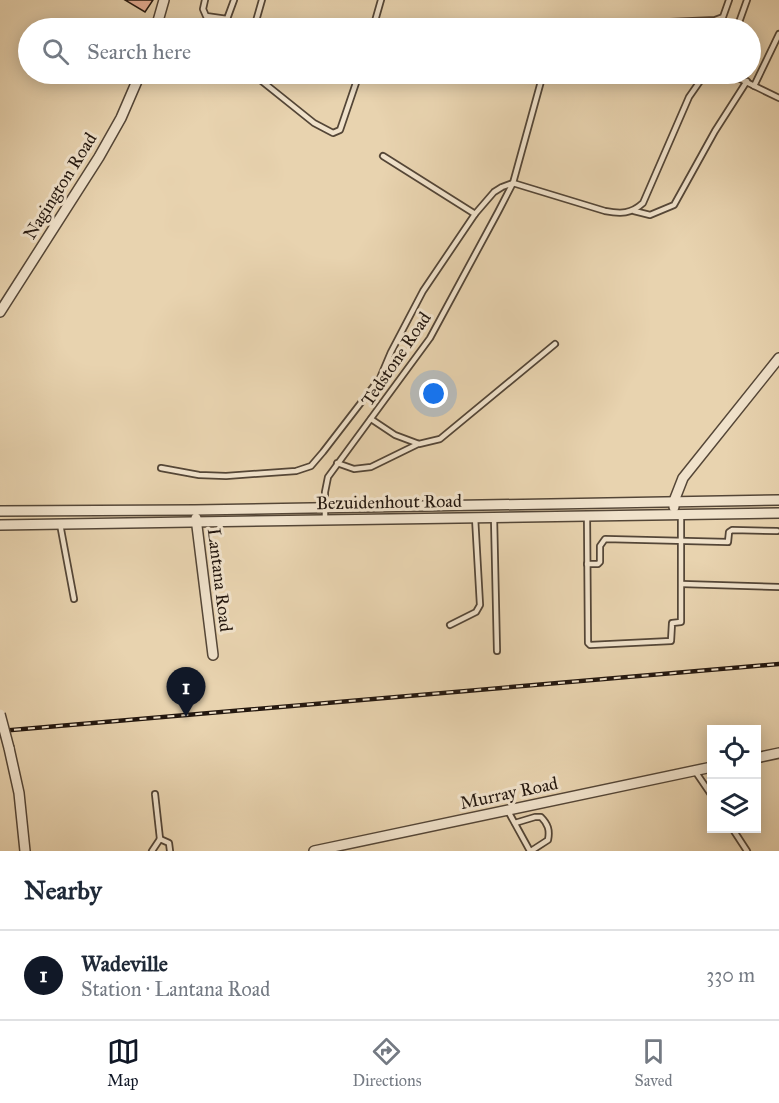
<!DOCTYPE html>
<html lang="en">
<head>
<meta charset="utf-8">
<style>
  :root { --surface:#fff; --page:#f2f2f3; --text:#1f2937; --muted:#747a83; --line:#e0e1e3; --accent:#111827 }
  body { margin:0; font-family:"IM FELL Great Primer",serif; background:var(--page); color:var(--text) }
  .controls { position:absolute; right:18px; bottom:18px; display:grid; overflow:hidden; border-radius:0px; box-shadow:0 3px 15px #0003 }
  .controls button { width:54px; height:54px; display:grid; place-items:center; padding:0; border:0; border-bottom:2px solid var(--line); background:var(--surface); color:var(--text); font:30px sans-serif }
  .you { position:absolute; left:434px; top:394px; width:21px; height:21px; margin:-15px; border:4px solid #fff; border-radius:50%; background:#1a73e8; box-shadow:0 0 0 9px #1a73e833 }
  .badge { display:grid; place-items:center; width:39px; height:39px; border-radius:50%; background:var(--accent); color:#fff; font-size:20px; font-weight:700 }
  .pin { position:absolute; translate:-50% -50px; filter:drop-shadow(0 2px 3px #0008) }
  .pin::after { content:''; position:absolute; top:32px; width:21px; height:18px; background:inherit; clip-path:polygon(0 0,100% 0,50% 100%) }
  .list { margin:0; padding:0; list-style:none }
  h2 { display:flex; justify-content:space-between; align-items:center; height:78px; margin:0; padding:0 24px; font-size:26px }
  h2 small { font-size:20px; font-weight:400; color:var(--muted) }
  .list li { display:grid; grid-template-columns:39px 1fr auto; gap:18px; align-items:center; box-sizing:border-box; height:90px; padding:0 24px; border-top:2px solid var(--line) }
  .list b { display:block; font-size:22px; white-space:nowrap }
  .list p { margin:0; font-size:20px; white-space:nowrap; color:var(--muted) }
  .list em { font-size:20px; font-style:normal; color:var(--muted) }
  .icon { flex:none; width:33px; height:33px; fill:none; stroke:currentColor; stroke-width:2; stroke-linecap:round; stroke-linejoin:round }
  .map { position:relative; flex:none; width:779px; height:851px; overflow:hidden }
  .search { position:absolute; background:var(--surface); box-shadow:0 3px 15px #0003; left:18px; right:18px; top:18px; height:66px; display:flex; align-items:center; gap:15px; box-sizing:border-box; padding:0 21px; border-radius:33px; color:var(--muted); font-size:22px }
  .sheet { height:168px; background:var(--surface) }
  nav { display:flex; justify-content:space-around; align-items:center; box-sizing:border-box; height:84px; border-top:2px solid var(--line); background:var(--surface); font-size:16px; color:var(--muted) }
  nav a { display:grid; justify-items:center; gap:3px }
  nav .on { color:var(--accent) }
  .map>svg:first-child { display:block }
  .building { fill:#e7af97; stroke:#23170f; stroke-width:1.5 }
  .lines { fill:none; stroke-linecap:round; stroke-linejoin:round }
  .lane-casing { stroke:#544637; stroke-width:8 }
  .street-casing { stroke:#544637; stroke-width:12 }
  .lane { stroke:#f0e2cb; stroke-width:4.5 }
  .street { stroke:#f0e2cb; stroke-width:9 }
  .rail-casing { stroke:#23170f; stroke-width:4.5 }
  .rail { stroke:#f0e2cb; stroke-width:2; stroke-dasharray:7; stroke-linecap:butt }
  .street-bridge-casing { stroke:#544637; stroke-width:12; stroke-linecap:butt }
  .street-bridge { stroke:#f0e2cb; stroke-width:9 }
  .labels { text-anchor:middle; stroke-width:6; stroke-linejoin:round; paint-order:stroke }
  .street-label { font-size:18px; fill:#23170f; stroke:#f0e2cb }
</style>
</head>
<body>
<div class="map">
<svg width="779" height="851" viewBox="0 0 779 851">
  <rect width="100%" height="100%" fill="#e8d3af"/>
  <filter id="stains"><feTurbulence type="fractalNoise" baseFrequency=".00333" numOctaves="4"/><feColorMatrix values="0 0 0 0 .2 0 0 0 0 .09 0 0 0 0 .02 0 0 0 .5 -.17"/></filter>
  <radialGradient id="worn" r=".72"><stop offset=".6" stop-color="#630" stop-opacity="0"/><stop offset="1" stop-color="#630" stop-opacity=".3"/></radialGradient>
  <polygon class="building" points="125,0 153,0 145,12"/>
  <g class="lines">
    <defs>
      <g id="lane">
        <polyline points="205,0 203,9 206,16 227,19 234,0"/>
        <polyline points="159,21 173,28"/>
        <polyline points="254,28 262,0"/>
        <polyline points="373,28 381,0"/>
        <polyline points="436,28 450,26 534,28"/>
        <polyline points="535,28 715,20 723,17 729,0"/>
        <polyline points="737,28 747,0"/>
        <polyline points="253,74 314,123 333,133 340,130 359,74"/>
        <polyline points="730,74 779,98"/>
        <polyline points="398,76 399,74"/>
        <polyline points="754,86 779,34"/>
        <polyline points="383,156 475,214"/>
        <polyline points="634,211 650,215 674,205 715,131 747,81"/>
        <polyline points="371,419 395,435 419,444 440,439 555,344"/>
        <polyline points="337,463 354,469 371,467 418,444"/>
        <path d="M161,468L199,475L226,476L296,471L311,466L323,452L380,378L391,352L423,291L475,214L494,192L502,187L513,183L605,211C621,214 631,214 643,203L689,97L705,74"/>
        <polyline points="587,516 588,643 590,645 671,641 672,623 681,622 681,515"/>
        <polyline points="494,517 497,651"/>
        <polyline points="325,520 325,492 328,477 430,338 498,212 513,183 543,74"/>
        <polyline points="60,524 74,599"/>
        <polyline points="587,564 598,564 600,562 600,546 605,539 728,542 729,532 732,530 777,531"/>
        <polyline points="682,584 779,587"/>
        <polyline points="450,625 476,612 480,605 475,517"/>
        <polyline points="695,771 712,796"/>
        <polyline points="155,794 160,839"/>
        <polyline points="508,811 530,851"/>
        <path d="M515,823L535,817H541C548,824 550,830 548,840L531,851"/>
        <polyline points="732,828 747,851"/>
        <polyline points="152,851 160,839 169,843 170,851"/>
      </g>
      <g id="street">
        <polyline points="156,28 164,0"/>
        <polyline points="0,312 99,157 121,118 140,74"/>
        <polyline points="674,507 674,501 683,478 779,358"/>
        <polyline points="0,511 195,510 779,500"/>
        <polyline points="196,518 213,655"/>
        <polyline points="0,525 779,513"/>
        <polyline points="9,748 19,793 25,851"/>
        <polyline points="756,758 779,753"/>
        <polyline points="314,851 712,767"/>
      </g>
    </defs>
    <use href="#lane" class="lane-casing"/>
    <use href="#street" class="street-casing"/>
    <use href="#lane" class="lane"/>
    <use href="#street" class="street"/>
    <defs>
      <polyline id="rail" points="0,731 779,664"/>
    </defs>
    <use href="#rail" class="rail-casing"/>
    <use href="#rail" class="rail"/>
    <defs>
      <polyline id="street-bridge" points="0,714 9,748"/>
    </defs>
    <use href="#street-bridge" class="street-bridge-casing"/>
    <use href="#street-bridge" class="street-bridge"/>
  </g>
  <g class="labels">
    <g class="street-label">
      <text transform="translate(60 186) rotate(-58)" y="6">Nagington Road</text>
      <text transform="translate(396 359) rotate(-56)" y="6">Tedstone Road</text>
      <text transform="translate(389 502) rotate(-1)" y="6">Bezuidenhout Road</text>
      <text transform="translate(220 580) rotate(83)" y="6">Lantana Road</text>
      <text transform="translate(509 793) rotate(-12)" y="6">Murray Road</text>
    </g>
  </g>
  <rect width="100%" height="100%" filter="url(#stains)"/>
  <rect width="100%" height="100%" fill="url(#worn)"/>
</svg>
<div class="controls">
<button><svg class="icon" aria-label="locate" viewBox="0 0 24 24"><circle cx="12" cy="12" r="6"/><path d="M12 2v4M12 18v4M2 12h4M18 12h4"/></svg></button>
<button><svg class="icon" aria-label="layers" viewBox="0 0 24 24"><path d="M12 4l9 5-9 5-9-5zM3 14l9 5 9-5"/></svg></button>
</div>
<div class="you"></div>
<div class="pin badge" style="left:186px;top:717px">1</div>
<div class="search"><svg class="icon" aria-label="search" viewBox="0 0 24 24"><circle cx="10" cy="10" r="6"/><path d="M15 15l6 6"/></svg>Search here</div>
</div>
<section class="sheet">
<h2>Nearby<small></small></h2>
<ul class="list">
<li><span class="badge">1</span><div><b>Wadeville</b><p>Station · Lantana Road</p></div><em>330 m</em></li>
</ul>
</section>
<nav>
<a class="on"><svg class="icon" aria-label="map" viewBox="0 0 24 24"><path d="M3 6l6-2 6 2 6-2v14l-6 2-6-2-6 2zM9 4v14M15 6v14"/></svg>Map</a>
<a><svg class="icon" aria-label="directions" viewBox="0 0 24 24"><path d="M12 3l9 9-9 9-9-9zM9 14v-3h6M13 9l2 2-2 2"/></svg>Directions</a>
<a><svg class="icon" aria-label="saved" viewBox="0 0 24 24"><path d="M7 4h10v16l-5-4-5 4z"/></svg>Saved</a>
</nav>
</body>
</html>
